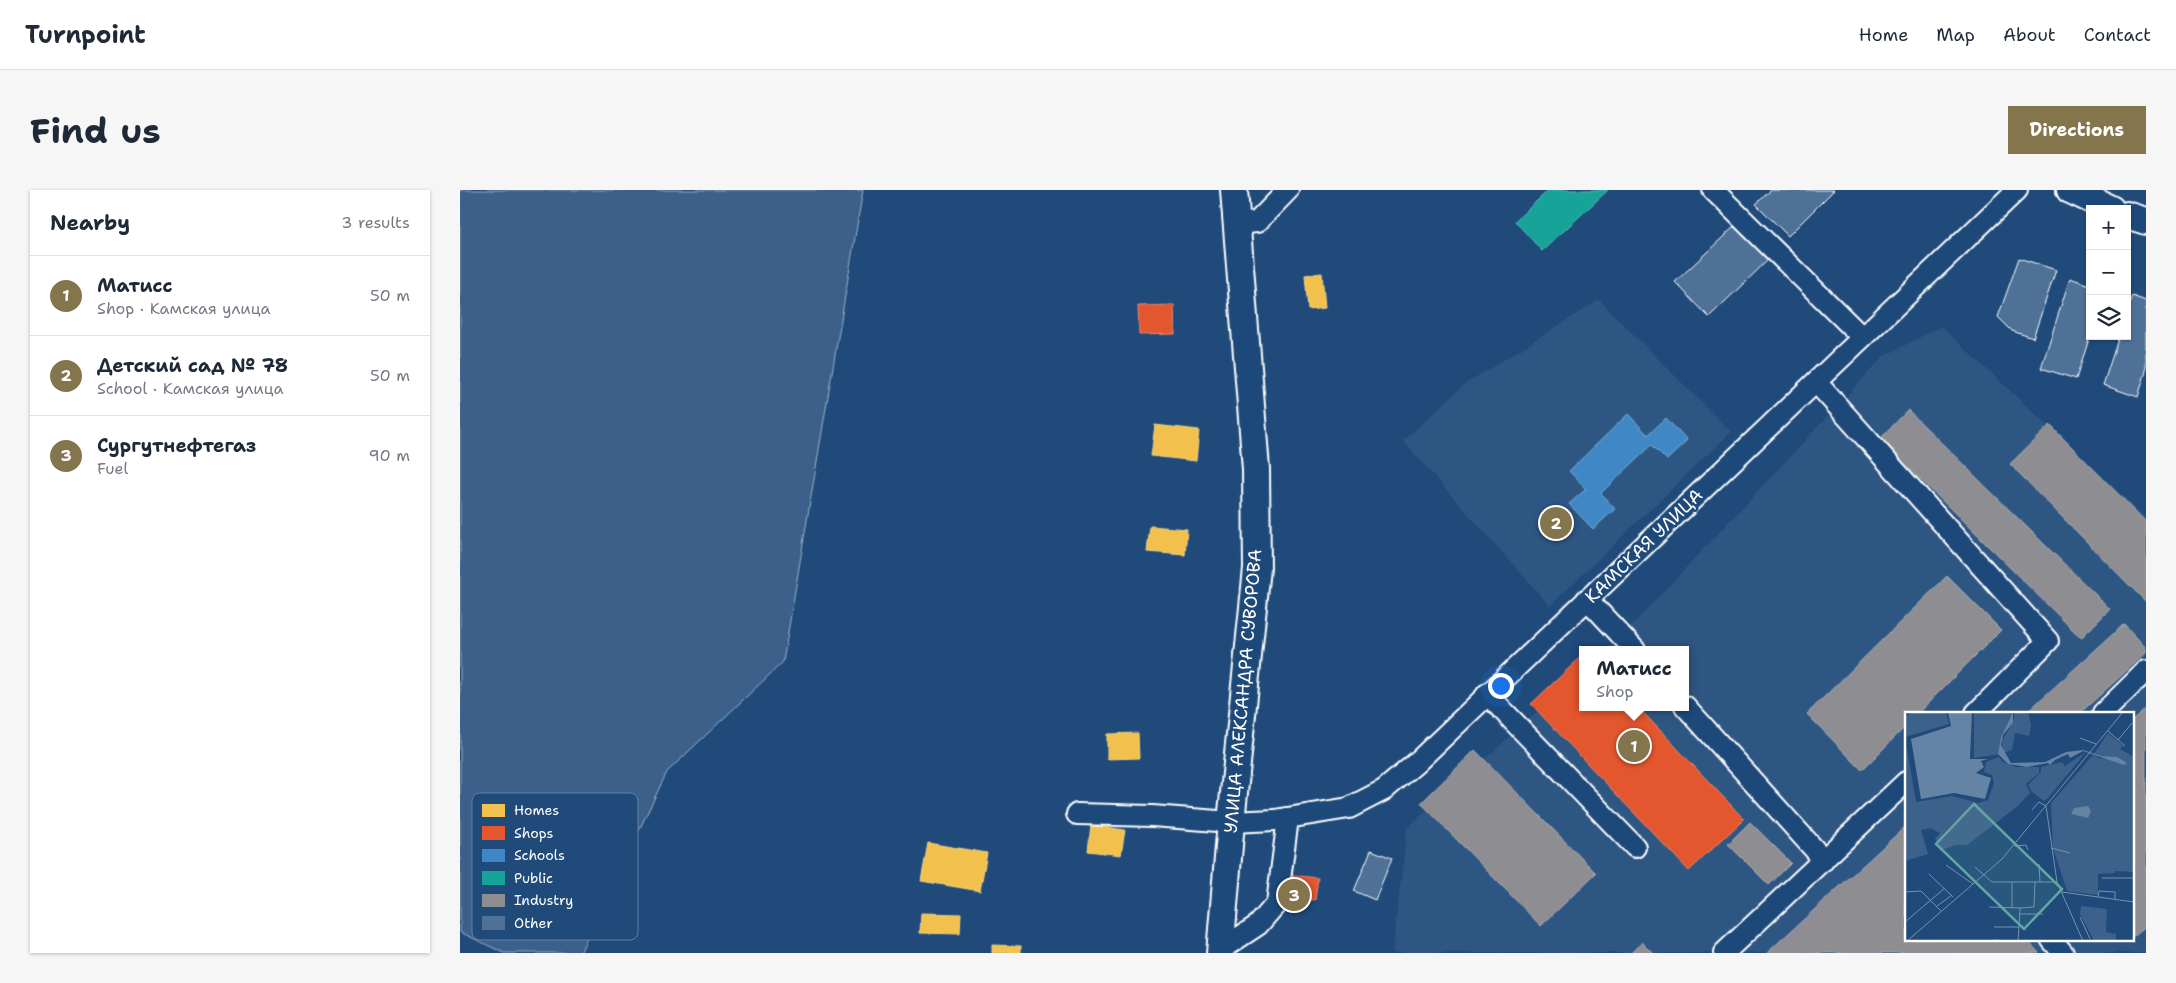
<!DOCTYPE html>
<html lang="en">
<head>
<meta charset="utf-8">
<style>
  :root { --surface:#fff; --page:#f6f6f7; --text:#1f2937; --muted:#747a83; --line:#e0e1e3; --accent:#84754c }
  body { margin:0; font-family:"Shantell Sans",sans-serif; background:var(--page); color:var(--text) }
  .controls { position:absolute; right:15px; top:15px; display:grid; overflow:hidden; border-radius:0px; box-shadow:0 1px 4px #0004 }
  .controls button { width:45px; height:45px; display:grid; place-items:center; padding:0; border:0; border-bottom:1px solid var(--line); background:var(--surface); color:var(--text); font:25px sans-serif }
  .you { position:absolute; left:1040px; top:495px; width:18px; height:18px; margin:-12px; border:4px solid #fff; border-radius:50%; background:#1a73e8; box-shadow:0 0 0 8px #1a73e833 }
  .badge { display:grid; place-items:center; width:32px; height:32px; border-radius:50%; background:var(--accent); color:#fff; font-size:16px; font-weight:700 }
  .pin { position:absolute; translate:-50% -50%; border:2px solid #fff; box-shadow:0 1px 5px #0006 }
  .popup { position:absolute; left:1119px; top:456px; width:110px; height:65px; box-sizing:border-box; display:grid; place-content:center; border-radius:0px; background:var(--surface); filter:drop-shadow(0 1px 4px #0005); font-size:16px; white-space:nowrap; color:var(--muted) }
  .popup b { font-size:19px; color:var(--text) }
  .popup::after { content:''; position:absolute; left:50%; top:100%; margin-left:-10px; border:10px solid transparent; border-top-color:var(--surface) }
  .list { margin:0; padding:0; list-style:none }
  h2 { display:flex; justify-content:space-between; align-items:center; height:65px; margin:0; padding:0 20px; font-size:21px }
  h2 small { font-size:16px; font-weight:400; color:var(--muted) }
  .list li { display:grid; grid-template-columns:32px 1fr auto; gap:15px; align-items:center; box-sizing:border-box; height:80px; padding:0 20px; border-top:1px solid var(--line) }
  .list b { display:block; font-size:19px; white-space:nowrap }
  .list p { margin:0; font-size:16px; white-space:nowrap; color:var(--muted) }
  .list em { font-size:16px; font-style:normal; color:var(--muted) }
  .icon { flex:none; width:28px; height:28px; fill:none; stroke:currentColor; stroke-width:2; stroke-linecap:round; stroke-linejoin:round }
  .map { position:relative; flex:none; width:1686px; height:763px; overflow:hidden; border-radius:0px }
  header { display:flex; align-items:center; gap:30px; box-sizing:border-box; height:70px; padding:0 25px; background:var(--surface); border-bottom:1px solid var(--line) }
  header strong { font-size:24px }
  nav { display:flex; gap:28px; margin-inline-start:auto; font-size:18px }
  .intro { display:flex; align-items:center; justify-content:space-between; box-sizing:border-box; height:120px; padding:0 30px }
  h1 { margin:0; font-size:35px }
  .button { padding:12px 22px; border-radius:0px; background:var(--accent); color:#fff; font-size:18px; font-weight:700 }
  main { display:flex; gap:30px; padding:0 30px }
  aside { flex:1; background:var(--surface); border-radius:0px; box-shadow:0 1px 4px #0004 }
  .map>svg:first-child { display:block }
  .built { fill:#2e5683; fill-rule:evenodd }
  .green { fill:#3c618b; stroke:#9eb0c5 }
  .homes { fill:#f2c14e; stroke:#f6d483 }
  .shops { fill:#e4572e; stroke:#ec896d }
  .schools { fill:#3f88c5; stroke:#79acd6 }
  .public { fill:#17a398; stroke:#5dbfb7 }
  .industry { fill:#8d8d92; stroke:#afafb3 }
  .building { fill:#507197; stroke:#fff }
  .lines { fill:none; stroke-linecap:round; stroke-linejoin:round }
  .minor-casing { stroke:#fff; stroke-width:24 }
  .major-casing { stroke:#fff; stroke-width:30 }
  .minor { stroke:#1f4a7a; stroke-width:20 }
  .major { stroke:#1f4a7a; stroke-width:26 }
  .labels { text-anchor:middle; stroke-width:5; stroke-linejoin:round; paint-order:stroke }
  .street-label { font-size:18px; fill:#fff; stroke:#1f4a7a }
  .inset-road { fill:none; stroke:#7992af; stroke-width:1 }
  .view { fill:#63a6a1; fill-opacity:0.15; stroke:#63a6a1; stroke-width:2.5 }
  .inset-edge { fill:none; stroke:#fff; stroke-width:2.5 }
  .key { fill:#1f4a7a; stroke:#6280a2; stroke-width:1 }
  .key-label { font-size:14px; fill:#fff }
</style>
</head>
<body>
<header>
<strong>Turnpoint</strong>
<nav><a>Home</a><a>Map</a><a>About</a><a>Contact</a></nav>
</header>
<div class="intro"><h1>Find us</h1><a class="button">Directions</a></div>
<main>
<aside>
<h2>Nearby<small>3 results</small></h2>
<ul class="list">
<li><span class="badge">1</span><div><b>Матисс</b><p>Shop · Камская улица</p></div><em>50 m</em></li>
<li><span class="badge">2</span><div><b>Детский сад № 78</b><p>School · Камская улица</p></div><em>50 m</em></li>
<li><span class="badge">3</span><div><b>Сургутнефтегаз</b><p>Fuel</p></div><em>90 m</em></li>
</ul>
</aside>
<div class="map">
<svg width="1686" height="763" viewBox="0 0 1686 763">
  <rect width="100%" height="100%" fill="#1f4a7a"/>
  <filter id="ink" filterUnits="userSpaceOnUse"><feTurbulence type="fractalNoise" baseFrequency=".02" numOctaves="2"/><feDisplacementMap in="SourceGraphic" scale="10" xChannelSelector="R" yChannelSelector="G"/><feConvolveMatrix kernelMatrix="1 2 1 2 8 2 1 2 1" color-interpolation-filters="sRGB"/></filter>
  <g filter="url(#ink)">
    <g class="built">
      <polygon points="1139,110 1271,242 1090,416 943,251 1005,194"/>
      <path d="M1481,136L1686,328V763H932L947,638L1123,481V517H1225V460H1146L1162,446L1424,166ZM1446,523H1672V749H1446Z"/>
    </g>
    <polygon class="green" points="0,0 403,0 323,472 207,582 120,763 44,763 0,742"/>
    <g class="homes">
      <polygon points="862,83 865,118 848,120 845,85"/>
      <polygon points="695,235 739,240 736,271 691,266"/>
      <polygon points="690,336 727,339 725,365 687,362"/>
      <polygon points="678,543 679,568 647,569 647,544"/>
      <polygon points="631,635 665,640 661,665 628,661"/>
      <polygon points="468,653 527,663 520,701 461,691"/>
      <polygon points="461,723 501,724 500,744 460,743"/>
      <polygon points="532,755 561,756 561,763 532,763"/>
    </g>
    <g class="shops">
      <polygon points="714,115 715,144 679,145 678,116"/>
      <polygon points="1123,465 1123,517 1178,517 1284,629 1229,681 1071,514"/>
      <polygon points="815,683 858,688 855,710 812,705"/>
    </g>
    <polygon class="schools" points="1168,224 1188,245 1206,228 1227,251 1207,270 1192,255 1141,303 1155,319 1133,339 1109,314 1126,299 1109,281"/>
    <polygon class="public" points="1089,0 1148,0 1082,61 1055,31"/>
    <g class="industry">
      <polygon points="1448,220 1650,419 1621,448 1420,249"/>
      <polygon points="1590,235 1686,332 1686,412 1550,274"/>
      <polygon points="1487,386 1541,440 1458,523 1446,523 1446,536 1402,580 1347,524"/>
      <polygon points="1664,434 1686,458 1686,463 1620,523 1566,523"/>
      <polygon points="1686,518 1686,736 1672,747 1672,530"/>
      <polygon points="1015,560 1136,683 1081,736 961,613"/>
      <polygon points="1290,632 1331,673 1309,695 1268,654"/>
      <polygon points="1446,636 1446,749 1566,749 1579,763 1307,763"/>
      <polygon points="1182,752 1193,763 1171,763"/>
    </g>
    <g class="building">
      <polygon points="1311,0 1374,0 1328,46 1296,14"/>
      <polygon points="1277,34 1310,68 1249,127 1215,92"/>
      <polygon points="1559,68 1596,80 1573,148 1552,141 1538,127"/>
      <polygon points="1610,88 1630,95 1630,146 1616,189 1581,178"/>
      <polygon points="1672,106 1686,111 1686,181 1678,207 1643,195 1659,146 1667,146 1667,120"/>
      <polygon points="911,660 932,668 915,710 894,701"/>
    </g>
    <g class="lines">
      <defs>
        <g id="minor">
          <polyline points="1253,0 1402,147"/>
          <polyline points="777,34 797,32 828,0"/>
          <polyline points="1356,192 1588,451 1516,523"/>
          <polyline points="1127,409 1175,460"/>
          <polyline points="1027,504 1175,657"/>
          <polyline points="1225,516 1364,670"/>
          <polyline points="1643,523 1686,481"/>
          <polyline points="617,624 692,626 771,632 815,630 889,618 924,600 956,573 1557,0"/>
          <polyline points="1591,749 1603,763"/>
          <polyline points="760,760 798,735 817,713 828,628"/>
          <polyline points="1264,763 1446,592"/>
        </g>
        <g id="major">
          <polyline points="1610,0 1651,19"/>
          <polyline points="1667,25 1686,31"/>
          <polyline points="760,763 771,632 797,378 796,279 774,0"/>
        </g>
      </defs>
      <use href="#minor" class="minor-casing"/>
      <use href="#major" class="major-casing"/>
      <use href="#minor" class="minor"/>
      <use href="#major" class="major"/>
    </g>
  </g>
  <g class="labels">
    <g class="street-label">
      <text transform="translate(1184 356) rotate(-44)" y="6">КАМСКАЯ УЛИЦА</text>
      <text transform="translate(783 501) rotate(-85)" y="6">УЛИЦА АЛЕКСАНДРА СУВОРОВА</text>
    </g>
  </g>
  <g transform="translate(1445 522)">
    <rect width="229" height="229" fill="#1f4a7a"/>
    <path d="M7,0H41L44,12L0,25L11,90L47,84L73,91L83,88L89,71L87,63L79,60L81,50L94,45L98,50L111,55H134V61L121,72L125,81L113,94L62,133H50L35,139L30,127L35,121L25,116L16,118L23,142L0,149V5ZM69,0H108L96,25L95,42L69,46ZM110,0H123L126,13L124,24L110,21L107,38L98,41L97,28L108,11ZM203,21L218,34L215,37L229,45V160L210,159V161L193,162V183L162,179L148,136L146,91L188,43L195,46L219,48L189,42ZM181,40L143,86L139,89L126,79L123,73L136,60V55L157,50L160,54ZM176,194L202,197L201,220L211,222V229H189L175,202Z" fill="#3c618b"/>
    <path d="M43,0H67L65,47H83L76,49L79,55L71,61L86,66L80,87L49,81L16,87L6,27L46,14ZM108,0V11L98,23L96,33L106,51L140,50L161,40L178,38L197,44L212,45L222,51L219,53L178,39L165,46L163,42L150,48L145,53L143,51L122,55L103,52L93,42L96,25ZM183,94L186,99L183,106L166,102L169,96Z" fill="#6583a4"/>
    <path class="inset-road" d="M203,19L220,34M175,26L191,32M213,28L227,11M141,94L152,170L178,229M127,98L134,90L141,94M109,134L121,133L123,138M146,136L165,141M134,152L135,170M41,153L68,172M70,155L87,170H152M24,162L48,185M197,166H229M0,180L16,179L36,199M157,180L229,190M193,185L194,179L210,180V187M32,194L47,183M84,195L115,196M107,196V170M115,202H138M175,205L185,227M0,210L40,176M89,215H114L113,229M114,215L115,196L129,195L130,170M88,228L108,229M2,229L97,147L218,0"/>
    <path class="view" d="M69,92L157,177L119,217L31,132Z"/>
    <rect width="229" height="229" class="inset-edge"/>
  </g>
  <rect x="12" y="603" width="166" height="147" rx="8" class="key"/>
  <rect x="22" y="614" width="23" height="13" fill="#f2c14e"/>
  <rect x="22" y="636" width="23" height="14" fill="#e4572e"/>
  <rect x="22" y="659" width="23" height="13" fill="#3f88c5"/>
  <rect x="22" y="681" width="23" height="14" fill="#17a398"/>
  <rect x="22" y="704" width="23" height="13" fill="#8d8d92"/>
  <rect x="22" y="726" width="23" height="14" fill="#507197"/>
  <g class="key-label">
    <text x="54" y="625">Homes</text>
    <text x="54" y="648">Shops</text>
    <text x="54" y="670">Schools</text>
    <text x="54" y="693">Public</text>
    <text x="54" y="715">Industry</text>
    <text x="54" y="738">Other</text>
  </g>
</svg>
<div class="controls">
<button>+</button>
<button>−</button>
<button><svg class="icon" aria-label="layers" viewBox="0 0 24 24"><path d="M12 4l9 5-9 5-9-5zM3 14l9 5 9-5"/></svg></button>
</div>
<div class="you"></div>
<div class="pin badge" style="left:1174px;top:556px">1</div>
<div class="popup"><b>Матисс</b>Shop</div>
<div class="pin badge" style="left:1096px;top:333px">2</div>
<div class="pin badge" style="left:834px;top:705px">3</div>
</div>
</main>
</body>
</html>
